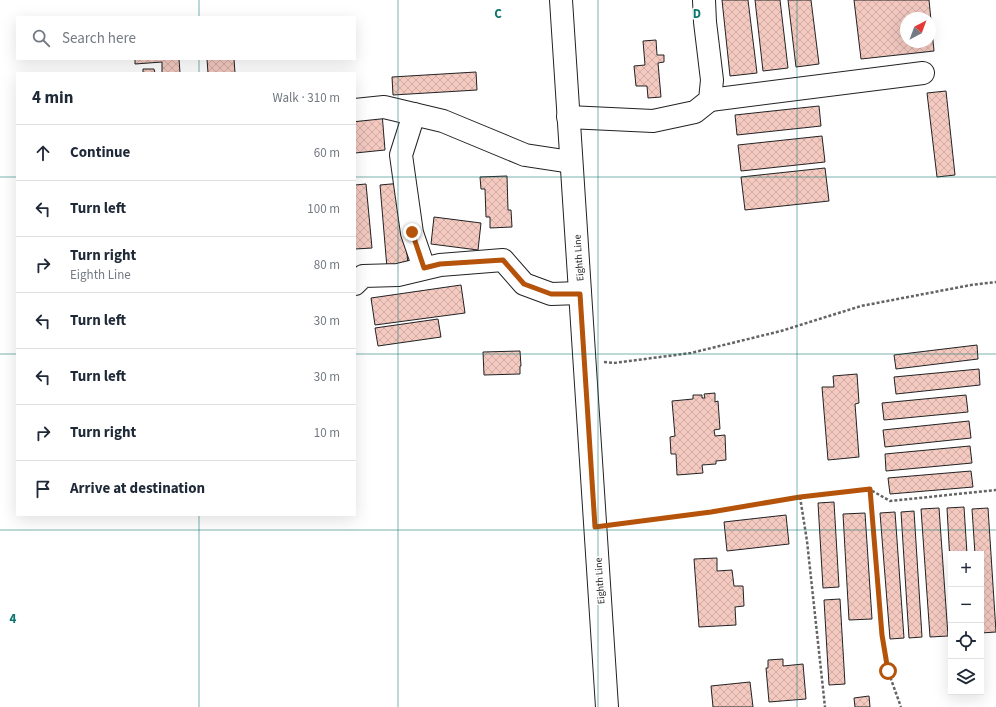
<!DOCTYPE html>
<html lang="en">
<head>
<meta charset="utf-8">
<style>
  :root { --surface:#fff; --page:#f6f6f7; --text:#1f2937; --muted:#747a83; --line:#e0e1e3 }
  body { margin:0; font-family:"Source Sans 3",sans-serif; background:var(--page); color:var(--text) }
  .controls { position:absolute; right:12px; bottom:12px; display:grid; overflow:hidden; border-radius:0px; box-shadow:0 4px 16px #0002 }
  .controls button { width:36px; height:36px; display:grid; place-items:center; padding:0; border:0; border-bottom:1px solid var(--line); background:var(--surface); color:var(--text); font:20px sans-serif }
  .compass { position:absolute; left:900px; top:12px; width:36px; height:36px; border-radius:50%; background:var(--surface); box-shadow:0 4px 16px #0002; rotate:41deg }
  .stop { position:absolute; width:12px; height:12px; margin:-9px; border:3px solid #b45309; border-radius:50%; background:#fff }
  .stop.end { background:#b45309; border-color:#fff; box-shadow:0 1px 4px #0008 }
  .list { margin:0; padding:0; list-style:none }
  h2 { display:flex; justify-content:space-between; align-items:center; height:52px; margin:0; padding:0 16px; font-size:17px }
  h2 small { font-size:13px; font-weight:400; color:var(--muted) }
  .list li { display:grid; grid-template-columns:26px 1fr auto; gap:12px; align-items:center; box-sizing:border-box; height:56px; padding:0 16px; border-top:1px solid var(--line) }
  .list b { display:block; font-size:15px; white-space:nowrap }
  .list p { margin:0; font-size:13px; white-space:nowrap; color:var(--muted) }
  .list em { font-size:13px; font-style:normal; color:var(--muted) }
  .icon { flex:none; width:22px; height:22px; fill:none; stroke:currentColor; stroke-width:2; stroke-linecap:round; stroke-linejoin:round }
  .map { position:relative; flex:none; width:996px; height:707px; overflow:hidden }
  .search { position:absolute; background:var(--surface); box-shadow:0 4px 16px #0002; left:16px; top:16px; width:340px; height:44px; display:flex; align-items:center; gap:10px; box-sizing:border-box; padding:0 14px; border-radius:0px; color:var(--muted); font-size:15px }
  .panel { position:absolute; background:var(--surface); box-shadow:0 4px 16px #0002; left:16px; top:72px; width:340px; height:444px; border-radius:0px }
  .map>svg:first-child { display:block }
  .building { fill:url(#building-cross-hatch); stroke:#222; fill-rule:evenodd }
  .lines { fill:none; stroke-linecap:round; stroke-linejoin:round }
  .minor-casing { stroke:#222; stroke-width:24 }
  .path { stroke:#646464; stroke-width:2.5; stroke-dasharray:3 2; stroke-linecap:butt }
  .minor { stroke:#fff; stroke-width:22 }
  .route { stroke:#b45309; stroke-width:5 }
  .grid { fill:none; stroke:#0f766e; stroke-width:1; stroke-opacity:0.55 }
  .labels { text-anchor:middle; stroke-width:3; stroke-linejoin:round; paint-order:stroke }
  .street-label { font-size:10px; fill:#222; stroke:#fff }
  .grid-label { font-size:13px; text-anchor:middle; font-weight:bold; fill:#0f766e; stroke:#fff; stroke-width:3; stroke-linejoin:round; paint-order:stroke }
</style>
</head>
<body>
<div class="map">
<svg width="996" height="707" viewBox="0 0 996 707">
  <defs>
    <pattern id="building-cross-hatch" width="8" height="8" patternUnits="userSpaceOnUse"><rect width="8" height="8" fill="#f3c9c0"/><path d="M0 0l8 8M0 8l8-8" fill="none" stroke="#d0aca5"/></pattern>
  </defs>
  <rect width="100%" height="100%" fill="#fff"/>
  <g class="building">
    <polygon points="722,0 748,0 757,73 730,76"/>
    <polygon points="755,0 780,0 788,68 763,71"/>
    <polygon points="788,0 811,0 819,64 796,67"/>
    <path d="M854,0H929L934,51L861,59ZM906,18H930V42H906Z"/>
    <polygon points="656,40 657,55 664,55 664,62 658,63 661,97 648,98 647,86 636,86 634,66 645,65 643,41"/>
    <polygon points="135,59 179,59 180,73 162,73 162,62 135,64"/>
    <polygon points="207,59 234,59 235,73 208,73"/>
    <polygon points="143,69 154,69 155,73 143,73"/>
    <polygon points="476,72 477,90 393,95 392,77"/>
    <polygon points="946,91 955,175 937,177 927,93"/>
    <polygon points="819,106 821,126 737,135 735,115"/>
    <polygon points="382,113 385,150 355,153 355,115"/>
    <polygon points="822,136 825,162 741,171 738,145"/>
    <polygon points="825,168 829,201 745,210 741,177"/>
    <polygon points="507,176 508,210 511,210 512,227 490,228 490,217 486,217 485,189 481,189 480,177"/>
    <polygon points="402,183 408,267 387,268 380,185"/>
    <polygon points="366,184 372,248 355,249 355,185"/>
    <polygon points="434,217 481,223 478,250 431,244"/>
    <polygon points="461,285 465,313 375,325 371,298"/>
    <polygon points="438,319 441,337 378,346 375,328"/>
    <polygon points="977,345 978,359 896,369 894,355"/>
    <polygon points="520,351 521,366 520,366 520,374 484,375 483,352"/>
    <polygon points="979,369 980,385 896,394 894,377"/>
    <polygon points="857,374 859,403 855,404 859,457 828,460 822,387 834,387 833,376"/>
    <polygon points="715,393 715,402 718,401 720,429 714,430 715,436 725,435 726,460 716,461 716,464 702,465 703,473 677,475 676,454 671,454 670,437 675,436 672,401 693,399 693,395 702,395 702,398 705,398 704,394"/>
    <polygon points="966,395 968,412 884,420 882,403"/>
    <polygon points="969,421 971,438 885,447 883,430"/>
    <polygon points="970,446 972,463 886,471 885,454"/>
    <polygon points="971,471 973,487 890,494 888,478"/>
    <polygon points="834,502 839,587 823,588 818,503"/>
    <polygon points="964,507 967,554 951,554 951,580 947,508"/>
    <polygon points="939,508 948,636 930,637 921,509"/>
    <polygon points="988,508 996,632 981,633 981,554 975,554 972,509"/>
    <polygon points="914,511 922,637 909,638 901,512"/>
    <polygon points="895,512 904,638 890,639 880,513"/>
    <polygon points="865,513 872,619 849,620 843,514"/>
    <polygon points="786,515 789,544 727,551 724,522"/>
    <polygon points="717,558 717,571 732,570 734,586 743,586 744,606 735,607 736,625 699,627 694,559"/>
    <polygon points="840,599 845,684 829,685 824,600"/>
    <polygon points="783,659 783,666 803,664 806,699 769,702 766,668 768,668 768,660"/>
    <polygon points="750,682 753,707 713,707 711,686"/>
    <polygon points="869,696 870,707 855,707 854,698"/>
  </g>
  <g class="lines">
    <defs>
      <g id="minor">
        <polyline points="561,0 607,707"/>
        <polyline points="710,100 923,73"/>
        <polyline points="355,110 384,107 443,121 525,155 571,162"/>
        <polyline points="414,114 401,155 412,233 424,268"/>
        <polyline points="568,117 653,121 695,112 710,100 712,80 705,22 704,0"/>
        <polyline points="355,284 363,276 398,275 440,265 503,260 524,284 551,294 580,293"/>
      </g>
    </defs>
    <use href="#minor" class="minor-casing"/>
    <g class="path">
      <polyline points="604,362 614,363 691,353 781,331 861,306 971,285 996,282"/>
      <polyline points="870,489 882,635 888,671 901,707"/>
      <polyline points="800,497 807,541 825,707"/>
      <polyline points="615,524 711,512 800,497 869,489 890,501 996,490"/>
    </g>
    <use href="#minor" class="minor"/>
  </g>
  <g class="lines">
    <polyline class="route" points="412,232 424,268 440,264 503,260 524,284 551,294 580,294 595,527 711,512 800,497 870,489 882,635 888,671"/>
  </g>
  <path class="grid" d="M199,0V17M398,0V707M598,0V707M797,0V707M199,59V73M0,177H17M355,177H996M0,354H17M355,354H996M199,515V707M0,530H996"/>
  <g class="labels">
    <g class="street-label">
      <text transform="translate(578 258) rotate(-94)" y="4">Eighth Line</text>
      <text transform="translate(599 581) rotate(-94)" y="4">Eighth Line</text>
    </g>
  </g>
  <g class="grid-label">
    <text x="498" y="18">C</text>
    <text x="697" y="18">D</text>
    <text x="13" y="623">4</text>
  </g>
</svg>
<div class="controls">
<button>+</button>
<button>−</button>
<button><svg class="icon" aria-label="locate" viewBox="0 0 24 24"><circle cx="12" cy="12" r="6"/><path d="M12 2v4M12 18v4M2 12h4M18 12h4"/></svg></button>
<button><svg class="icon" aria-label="layers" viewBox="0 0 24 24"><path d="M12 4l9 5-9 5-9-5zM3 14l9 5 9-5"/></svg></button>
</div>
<svg class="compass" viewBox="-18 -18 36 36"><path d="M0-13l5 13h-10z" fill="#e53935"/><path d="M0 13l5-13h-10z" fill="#747a83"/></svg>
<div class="stop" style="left:888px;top:671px"></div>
<div class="stop end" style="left:412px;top:232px"></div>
<div class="search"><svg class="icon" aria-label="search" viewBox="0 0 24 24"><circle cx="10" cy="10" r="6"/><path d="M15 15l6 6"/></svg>Search here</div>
<section class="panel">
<h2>4 min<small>Walk · 310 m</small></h2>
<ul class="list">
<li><svg class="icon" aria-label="ahead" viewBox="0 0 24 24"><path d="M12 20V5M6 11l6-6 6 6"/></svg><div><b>Continue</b></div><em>60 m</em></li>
<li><svg class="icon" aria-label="left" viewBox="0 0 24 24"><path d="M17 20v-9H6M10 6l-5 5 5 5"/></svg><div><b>Turn left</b></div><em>100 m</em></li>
<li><svg class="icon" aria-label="right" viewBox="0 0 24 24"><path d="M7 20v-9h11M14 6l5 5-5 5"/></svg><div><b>Turn right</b><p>Eighth Line</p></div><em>80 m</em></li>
<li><svg class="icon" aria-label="left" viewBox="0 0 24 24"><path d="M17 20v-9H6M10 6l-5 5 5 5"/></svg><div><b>Turn left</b></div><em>30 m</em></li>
<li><svg class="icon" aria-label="left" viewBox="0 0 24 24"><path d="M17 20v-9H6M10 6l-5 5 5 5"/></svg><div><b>Turn left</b></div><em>30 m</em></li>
<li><svg class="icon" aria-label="right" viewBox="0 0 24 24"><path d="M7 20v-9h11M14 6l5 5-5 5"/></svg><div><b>Turn right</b></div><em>10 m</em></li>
<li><svg class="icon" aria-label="arrive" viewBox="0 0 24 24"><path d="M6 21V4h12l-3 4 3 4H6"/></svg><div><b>Arrive at destination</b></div></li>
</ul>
</section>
</div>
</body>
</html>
